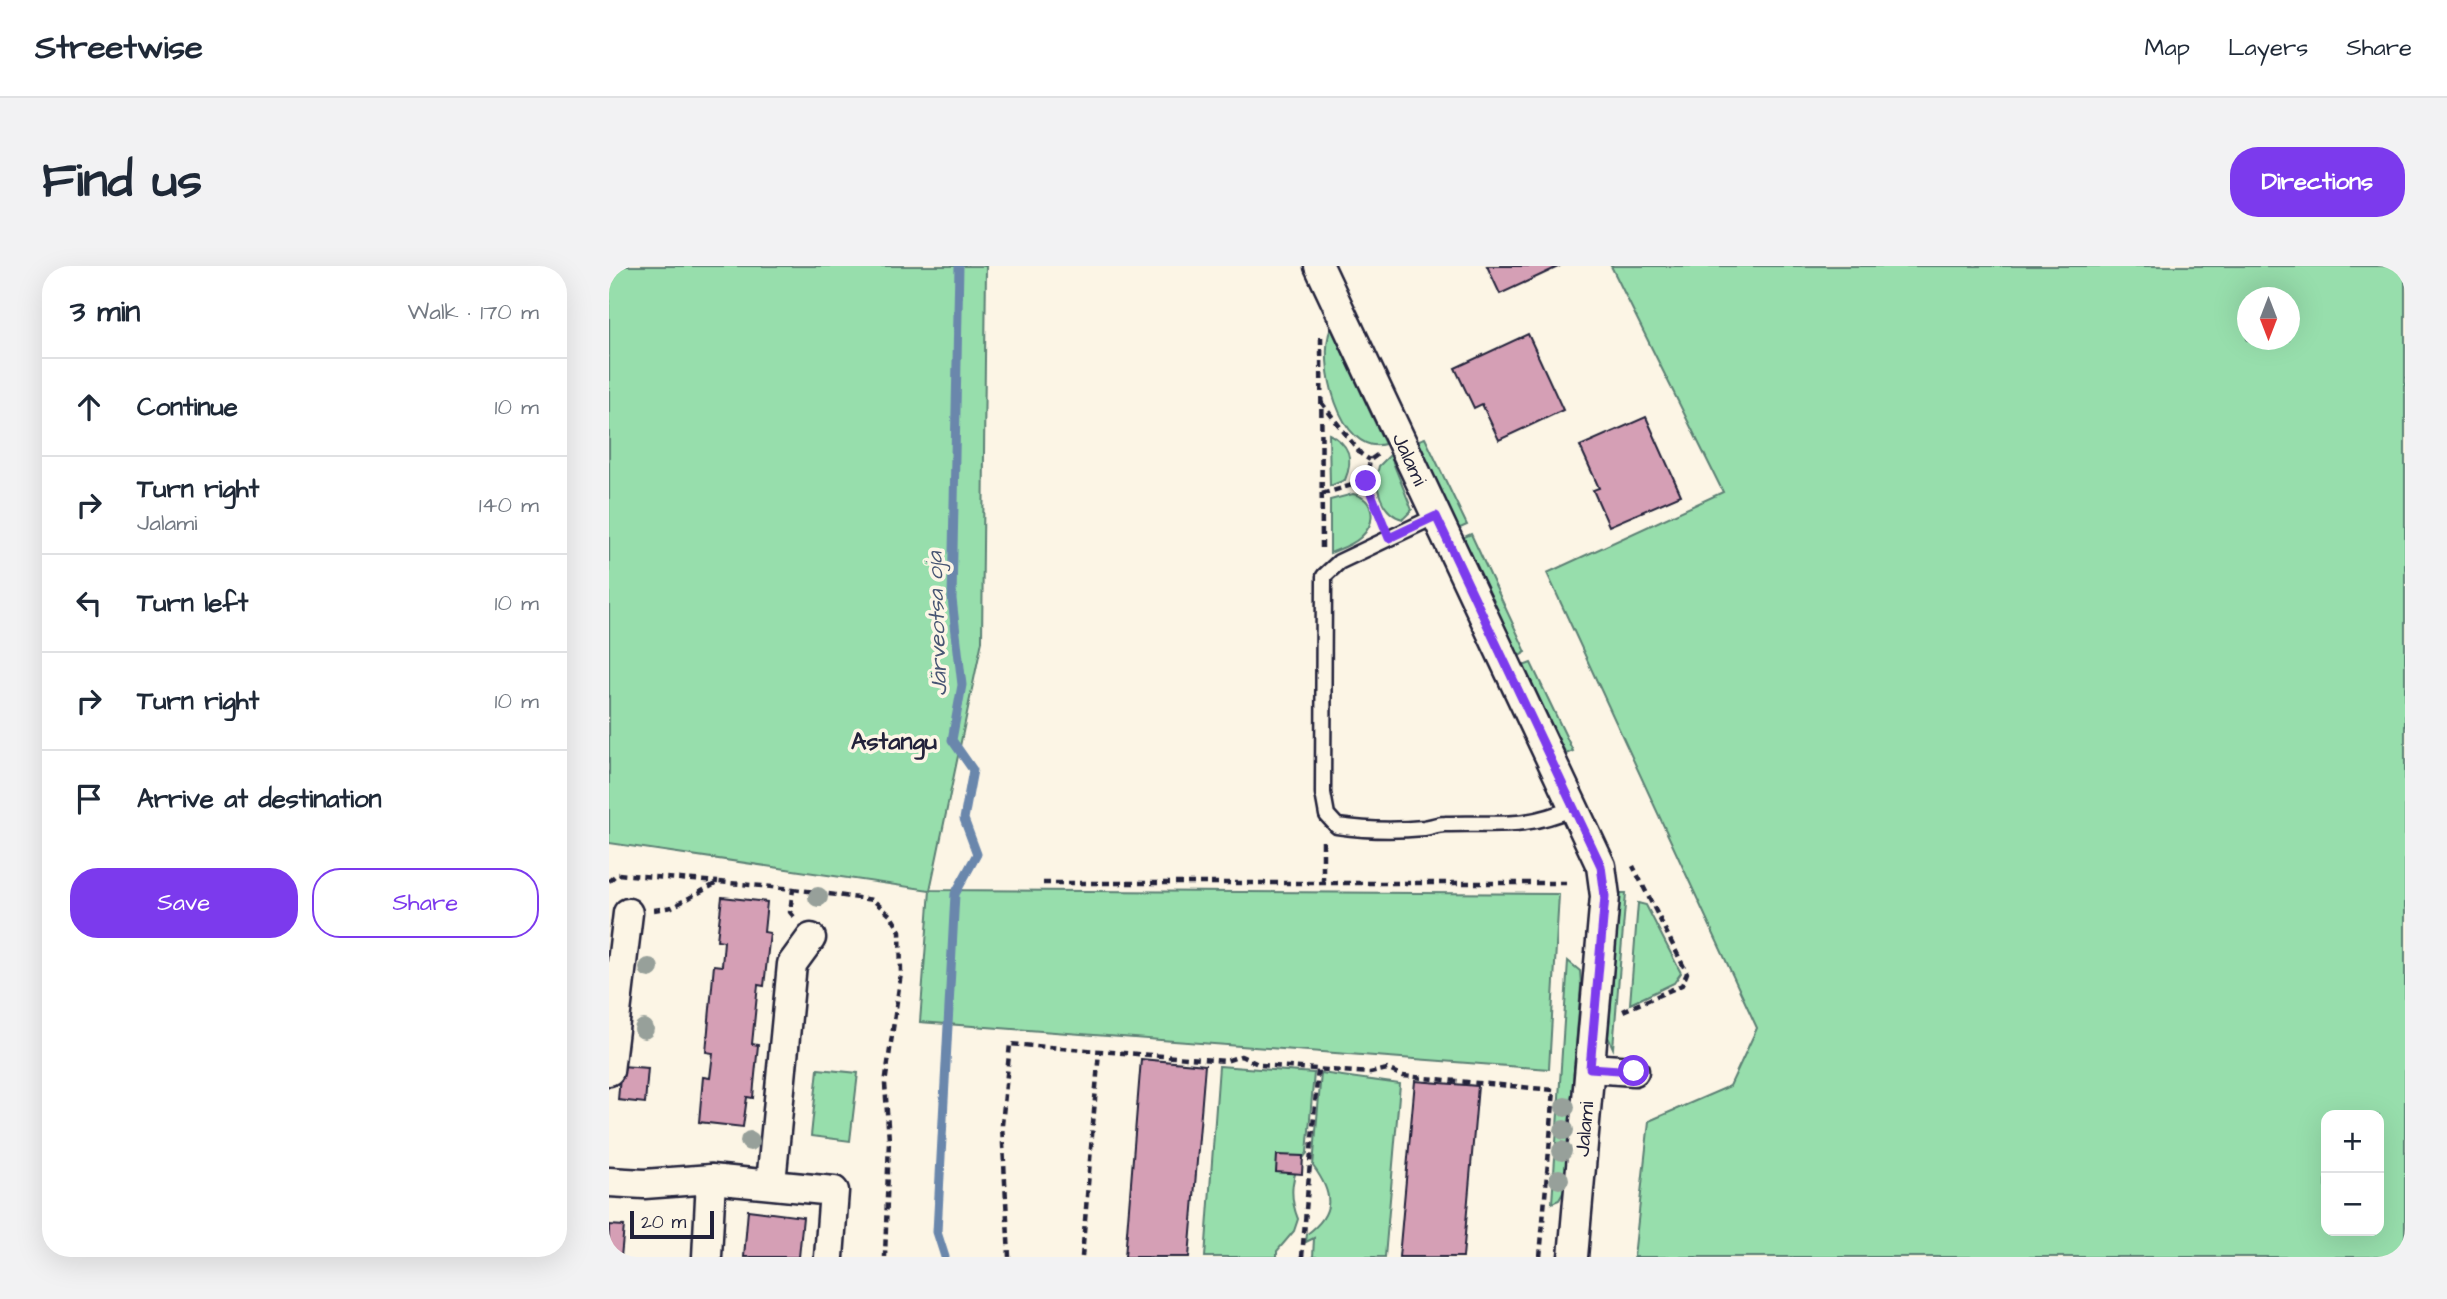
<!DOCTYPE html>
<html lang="en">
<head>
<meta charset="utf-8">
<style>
  :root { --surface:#fff; --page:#f2f2f3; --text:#1f2937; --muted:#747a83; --line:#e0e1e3; --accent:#7c3aed }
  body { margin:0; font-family:"Architects Daughter",sans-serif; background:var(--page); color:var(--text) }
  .controls { position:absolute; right:21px; bottom:21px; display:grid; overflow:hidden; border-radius:14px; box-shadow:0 7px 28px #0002 }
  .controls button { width:63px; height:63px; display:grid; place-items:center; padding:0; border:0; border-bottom:2px solid var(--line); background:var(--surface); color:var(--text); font:35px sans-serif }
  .compass { position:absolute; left:1628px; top:21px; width:63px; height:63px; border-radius:50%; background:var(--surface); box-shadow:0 7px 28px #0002; rotate:180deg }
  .scale { position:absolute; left:21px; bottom:18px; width:84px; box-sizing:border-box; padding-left:7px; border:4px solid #22223b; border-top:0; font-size:19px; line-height:24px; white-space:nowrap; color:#22223b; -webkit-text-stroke:5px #fcf5e5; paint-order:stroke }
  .stop { position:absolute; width:21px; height:21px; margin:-16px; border:5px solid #7c3aed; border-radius:50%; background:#fff }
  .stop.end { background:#7c3aed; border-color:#fff; box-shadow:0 2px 7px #0008 }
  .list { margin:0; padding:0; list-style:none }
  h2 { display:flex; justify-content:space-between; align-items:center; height:91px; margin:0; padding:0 28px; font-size:30px }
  h2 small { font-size:23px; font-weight:400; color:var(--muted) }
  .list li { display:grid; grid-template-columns:46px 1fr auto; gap:21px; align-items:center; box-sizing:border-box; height:98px; padding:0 28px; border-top:2px solid var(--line) }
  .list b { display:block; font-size:26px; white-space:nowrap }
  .list p { margin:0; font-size:23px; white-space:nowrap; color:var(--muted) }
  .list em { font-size:23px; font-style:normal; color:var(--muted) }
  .actions { display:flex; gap:14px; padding:21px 28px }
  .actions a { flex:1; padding:16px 0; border:2px solid var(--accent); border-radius:28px; text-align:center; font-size:24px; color:var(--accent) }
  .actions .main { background:var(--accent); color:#fff }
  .icon { flex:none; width:38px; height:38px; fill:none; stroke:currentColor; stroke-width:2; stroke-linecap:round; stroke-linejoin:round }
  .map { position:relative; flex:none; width:1796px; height:991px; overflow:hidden; border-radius:28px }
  header { display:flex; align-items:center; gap:42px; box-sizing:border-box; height:98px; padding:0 35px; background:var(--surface); border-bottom:2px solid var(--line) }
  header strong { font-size:33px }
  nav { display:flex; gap:38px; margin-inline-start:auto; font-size:24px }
  .intro { display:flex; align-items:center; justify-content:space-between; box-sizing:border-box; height:168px; padding:0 42px }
  h1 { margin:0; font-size:49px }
  .button { padding:18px 32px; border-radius:28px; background:var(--accent); color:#fff; font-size:24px; font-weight:700 }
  main { display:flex; gap:42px; padding:0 42px }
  aside { flex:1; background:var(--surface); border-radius:28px; box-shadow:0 7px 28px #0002 }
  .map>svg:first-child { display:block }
  .green { fill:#97deac; stroke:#5c8074; stroke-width:2; fill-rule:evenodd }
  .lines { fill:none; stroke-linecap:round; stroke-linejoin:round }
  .stream { stroke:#6b87ac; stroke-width:9 }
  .building { fill:#d59fb5; stroke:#22223b; stroke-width:2 }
  .service-casing { stroke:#22223b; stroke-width:19 }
  .minor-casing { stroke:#22223b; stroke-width:33 }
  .path { stroke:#22223b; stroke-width:4.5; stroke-dasharray:7 5; stroke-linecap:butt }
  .service { stroke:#fcf5e5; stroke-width:14 }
  .minor { stroke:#fcf5e5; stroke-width:28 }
  .tree { fill:#97a09a }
  .route { stroke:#7c3aed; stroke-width:9 }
  .labels { text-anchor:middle; stroke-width:7; stroke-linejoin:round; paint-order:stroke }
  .street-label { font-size:21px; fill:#22223b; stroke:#fcf5e5 }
  .water-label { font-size:23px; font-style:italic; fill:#475573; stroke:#fcf5e5 }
  .quarter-label { font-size:24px; font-weight:bold; fill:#22223b; stroke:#fcf5e5 }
</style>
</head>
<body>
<header>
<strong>Streetwise</strong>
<nav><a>Map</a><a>Layers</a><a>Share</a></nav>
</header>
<div class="intro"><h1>Find us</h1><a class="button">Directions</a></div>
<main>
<aside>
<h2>3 min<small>Walk · 170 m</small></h2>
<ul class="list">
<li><svg class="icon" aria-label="ahead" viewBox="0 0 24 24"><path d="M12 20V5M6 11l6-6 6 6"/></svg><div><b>Continue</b></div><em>10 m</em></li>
<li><svg class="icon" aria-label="right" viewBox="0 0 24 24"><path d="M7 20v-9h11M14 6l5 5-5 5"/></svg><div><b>Turn right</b><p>Jalami</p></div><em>140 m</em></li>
<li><svg class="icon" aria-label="left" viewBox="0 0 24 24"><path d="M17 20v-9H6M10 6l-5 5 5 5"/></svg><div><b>Turn left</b></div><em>10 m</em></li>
<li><svg class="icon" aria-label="right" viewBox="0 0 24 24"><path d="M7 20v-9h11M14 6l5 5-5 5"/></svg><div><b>Turn right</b></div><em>10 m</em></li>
<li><svg class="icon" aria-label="arrive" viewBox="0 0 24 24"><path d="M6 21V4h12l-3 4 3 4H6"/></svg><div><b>Arrive at destination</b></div></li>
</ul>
<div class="actions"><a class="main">Save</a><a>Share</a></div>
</aside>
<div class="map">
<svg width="1796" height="991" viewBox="0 0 1796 991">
  <rect width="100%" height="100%" fill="#fcf5e5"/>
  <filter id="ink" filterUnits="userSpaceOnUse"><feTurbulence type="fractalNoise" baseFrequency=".0143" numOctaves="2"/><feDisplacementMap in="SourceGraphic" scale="14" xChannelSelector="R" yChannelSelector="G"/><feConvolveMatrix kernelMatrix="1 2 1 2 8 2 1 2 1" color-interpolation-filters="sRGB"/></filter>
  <g filter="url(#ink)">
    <g class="green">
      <polygon points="0,0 377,0 373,375 321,624 950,628 940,803 311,756 321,624 0,577"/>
      <path d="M1002,0H1796V991H1025L1040,855L1121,820L1148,762L938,307L1114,226ZM1638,32H1680V74H1638ZM1717,849H1770V965H1717Z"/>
      <path d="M722,62L776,178C730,191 708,93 722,62Z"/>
      <path d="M720,168C741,178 745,193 736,214L721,220Z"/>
      <polygon points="816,172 858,259 849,263 807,175"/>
      <path d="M781,189L803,244L794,253C772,248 764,219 770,200Z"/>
      <path d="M744,228C766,233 768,256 752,271C744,279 731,283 721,287V234Z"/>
      <polygon points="862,268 917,386 910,390 853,272"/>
      <polygon points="922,397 964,485 957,488 914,400"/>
      <polygon points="1011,627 1017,627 1004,782 999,771"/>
      <polygon points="1029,637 1037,639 1072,707 1065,717 1021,738"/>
      <polygon points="959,695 971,705 972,719 955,925 950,934 943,937"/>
      <path d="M610,800L705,807L698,887C681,906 680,931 689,953L685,965L668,985V991H596Z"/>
      <polygon points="209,803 249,807 241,875 202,870"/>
      <path d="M712,807L791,818L776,991H704L705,972L697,976L698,968C727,947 724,927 704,900Z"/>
    </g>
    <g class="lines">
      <polyline class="stream" points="336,991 328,966 346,628 368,588 355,553 364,504 343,474 353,419 343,333 350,0"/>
    </g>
    <g class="building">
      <polygon points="878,0 951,0 891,28"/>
      <polygon points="919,68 954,144 890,174 873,138 865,142 846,102"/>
      <polygon points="1037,151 1072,229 1000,260 984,224 990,222 971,180"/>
      <polygon points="113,631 158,636 155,666 161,667 155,720 149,719 143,778 149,779 145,819 144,832 138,831 134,861 90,856 94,811 101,812 104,787 97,786 105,699 113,700 115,675 108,674"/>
      <polygon points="532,793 596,799 580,991 516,991"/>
      <polygon points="12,800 39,802 36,837 9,834"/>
      <polygon points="806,815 869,820 854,991 790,991"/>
      <polygon points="668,889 694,890 693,908 667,906"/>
      <polygon points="139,944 194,951 190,991 135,991"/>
      <polygon points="0,959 15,960 12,991 0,991"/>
    </g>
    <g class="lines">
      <defs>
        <path id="service" d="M827,250L730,296L715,310L714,527L718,549L728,560C756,564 786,565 815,562C822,561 829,558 836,558C889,556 913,564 964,542"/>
        <g id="minor">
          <polyline points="710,0 992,600 996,630 964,991"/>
          <polyline points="981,802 1025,805"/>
          <polyline points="0,805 19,647"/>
          <polyline points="0,916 35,918 102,913 225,925 220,991"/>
          <polyline points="162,917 183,698 202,672"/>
          <polyline points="98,991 102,913"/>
        </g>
      </defs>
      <use href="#service" class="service-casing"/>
      <use href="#minor" class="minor-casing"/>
      <g class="path">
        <polyline points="712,71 713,283"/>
        <polyline points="712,136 752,188 761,194"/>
        <polyline points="768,189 761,194 757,215 773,253"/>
        <polyline points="713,228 757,215"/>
        <polyline points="714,575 714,616"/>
        <polyline points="0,615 8,608 109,616"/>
        <polyline points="434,617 961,617"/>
        <polyline points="184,623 264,634 282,650 291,665 292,707 276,818 280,874 276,991"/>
        <polyline points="45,644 63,641 110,616 184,623 181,646 186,652"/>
        <polyline points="1014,745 1073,719 1078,707 1024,600"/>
        <polyline points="400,991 393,859 401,778 617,795 632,790 651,799 761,807 778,803 794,810 945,824 931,991"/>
        <polyline points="473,991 490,785"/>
        <polyline points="693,991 709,803"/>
      </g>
      <use href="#service" class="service"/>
      <use href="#minor" class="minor"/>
    </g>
    <g class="tree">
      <circle cx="209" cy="631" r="10"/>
      <circle cx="40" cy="702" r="10"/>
      <circle cx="35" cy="763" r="10"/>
      <circle cx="956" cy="841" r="10"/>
      <circle cx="955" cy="864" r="10"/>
      <circle cx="141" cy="875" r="10"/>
      <circle cx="953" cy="885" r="10"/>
      <circle cx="950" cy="913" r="10"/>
    </g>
  </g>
  <g class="lines" filter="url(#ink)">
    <polyline class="route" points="757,215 780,272 827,250 992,600 996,630 981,802 1025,805"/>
  </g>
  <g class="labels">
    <g class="street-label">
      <text transform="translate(801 193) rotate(65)" y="7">Jalami</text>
      <text transform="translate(975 863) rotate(-85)" y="7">Jalami</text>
    </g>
    <g class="water-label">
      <text transform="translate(327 358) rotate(-92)" y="8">Järveotsa oja</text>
    </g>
    <g class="quarter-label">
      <text x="285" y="483">Astangu</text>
    </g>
  </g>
</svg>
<div class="controls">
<button>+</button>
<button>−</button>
</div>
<svg class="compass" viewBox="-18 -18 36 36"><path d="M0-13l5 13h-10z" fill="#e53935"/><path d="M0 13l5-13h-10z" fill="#747a83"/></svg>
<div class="scale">20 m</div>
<div class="stop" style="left:1025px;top:805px"></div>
<div class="stop end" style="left:757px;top:215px"></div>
</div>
</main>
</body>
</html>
